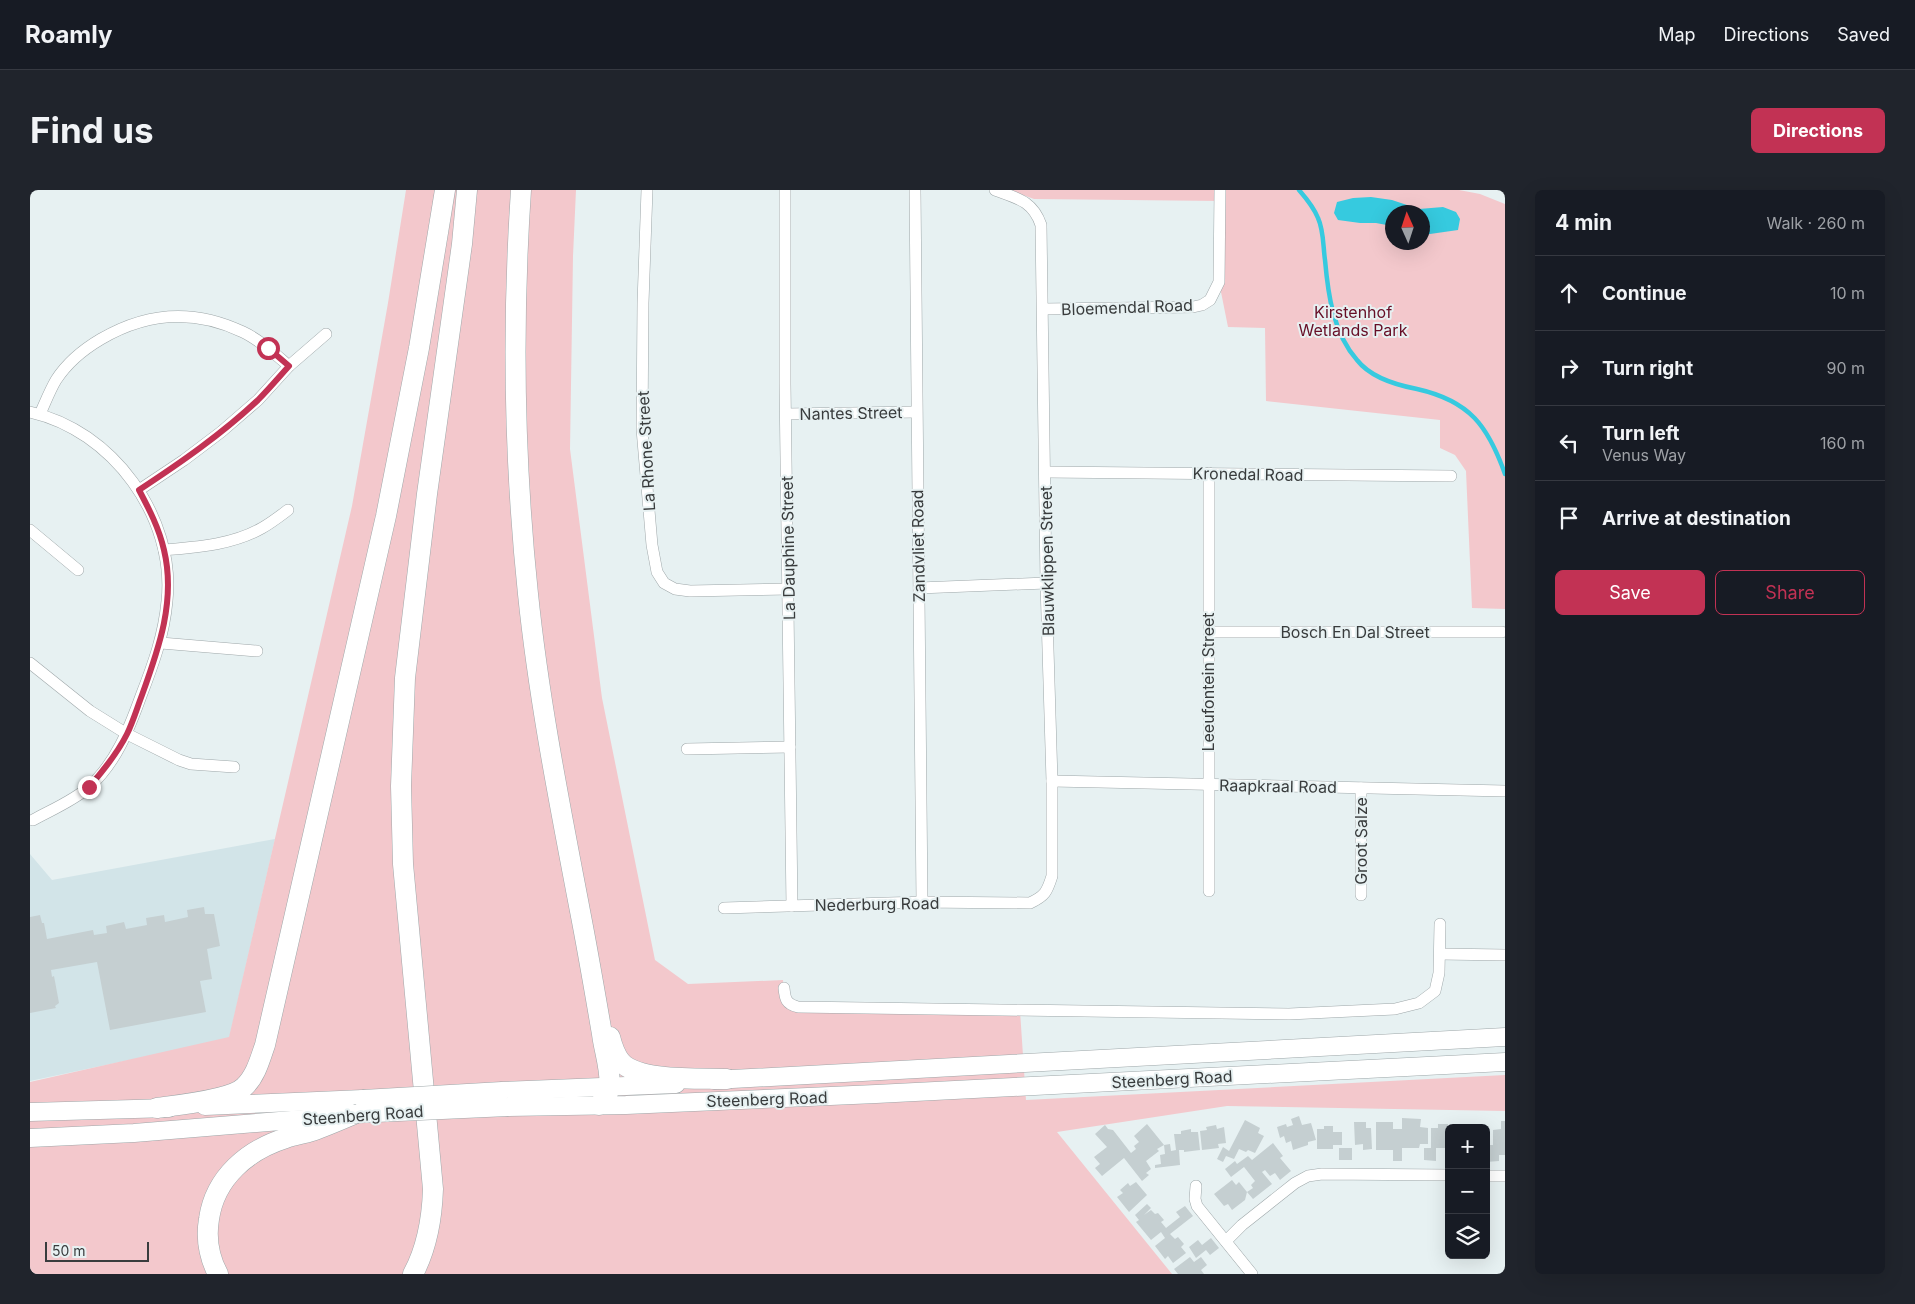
<!DOCTYPE html>
<html lang="en">
<head>
<meta charset="utf-8">
<style>
  :root { --surface:#171b24; --page:#20242c; --text:#f1f3f6; --muted:#9ea1a6; --line:#363941; --accent:#c23254 }
  body { margin:0; font-family:Inter,sans-serif; background:var(--page); color:var(--text) }
  .controls { position:absolute; right:15px; bottom:15px; display:grid; overflow:hidden; border-radius:8px; box-shadow:0 5px 20px #0002 }
  .controls button { width:45px; height:45px; display:grid; place-items:center; padding:0; border:0; border-bottom:1px solid var(--line); background:var(--surface); color:var(--text); font:25px sans-serif }
  .compass { position:absolute; left:1355px; top:15px; width:45px; height:45px; border-radius:50%; background:var(--surface); box-shadow:0 5px 20px #0002; rotate:357deg }
  .scale { position:absolute; left:15px; bottom:12px; width:104px; box-sizing:border-box; padding-left:5px; border:2px solid #393c3d; border-top:0; font-size:14px; line-height:18px; white-space:nowrap; color:#393c3d; -webkit-text-stroke:4px #e7f1f2; paint-order:stroke }
  .stop { position:absolute; width:15px; height:15px; margin:-11px; border:4px solid #c23254; border-radius:50%; background:#fff }
  .stop.end { background:#c23254; border-color:#fff; box-shadow:0 1px 5px #0008 }
  .list { margin:0; padding:0; list-style:none }
  h2 { display:flex; justify-content:space-between; align-items:center; height:65px; margin:0; padding:0 20px; font-size:21px }
  h2 small { font-size:16px; font-weight:400; color:var(--muted) }
  .list li { display:grid; grid-template-columns:32px 1fr auto; gap:15px; align-items:center; box-sizing:border-box; height:75px; padding:0 20px; border-top:1px solid var(--line) }
  .list b { display:block; font-size:19px; white-space:nowrap }
  .list p { margin:0; font-size:16px; white-space:nowrap; color:var(--muted) }
  .list em { font-size:16px; font-style:normal; color:var(--muted) }
  .actions { display:flex; gap:10px; padding:15px 20px }
  .actions a { flex:1; padding:11px 0; border:1px solid var(--accent); border-radius:8px; text-align:center; font-size:18px; color:var(--accent) }
  .actions .main { background:var(--accent); color:#fff }
  .icon { flex:none; width:28px; height:28px; fill:none; stroke:currentColor; stroke-width:2; stroke-linecap:round; stroke-linejoin:round }
  .map { position:relative; flex:none; width:1475px; height:1084px; overflow:hidden; border-radius:8px }
  header { display:flex; align-items:center; gap:30px; box-sizing:border-box; height:70px; padding:0 25px; background:var(--surface); border-bottom:1px solid var(--line) }
  header strong { font-size:24px }
  nav { display:flex; gap:28px; margin-inline-start:auto; font-size:18px }
  .intro { display:flex; align-items:center; justify-content:space-between; box-sizing:border-box; height:120px; padding:0 30px }
  h1 { margin:0; font-size:35px }
  .button { padding:12px 22px; border-radius:8px; background:var(--accent); color:#fff; font-size:18px; font-weight:700 }
  main { display:flex; gap:30px; padding:0 30px }
  aside { flex:1; background:var(--surface); border-radius:8px; box-shadow:0 5px 20px #0002 }
  .map>svg:first-child { display:block }
  .built { fill:#d2e4e8 }
  .green { fill:#f3c8cc; fill-rule:evenodd }
  .water { fill:#36cadf }
  .lines { fill:none; stroke-linecap:round; stroke-linejoin:round }
  .stream { stroke:#36cadf; stroke-width:4.5 }
  .building { fill:#c5cfd1 }
  .street-casing { stroke:#9ea7a9; stroke-width:12 }
  .primary-casing { stroke:#9ea7a9; stroke-width:19 }
  .highway-casing { stroke:#9ea7a9; stroke-width:21 }
  .street { stroke:#fff; stroke-width:11 }
  .primary { stroke:#fff; stroke-width:18 }
  .highway { stroke:#fff; stroke-width:20 }
  .primary-bridge-casing { stroke:#9ea7a9; stroke-width:19; stroke-linecap:butt }
  .primary-bridge { stroke:#fff; stroke-width:18 }
  .route { stroke:#c23254; stroke-width:6 }
  .labels { text-anchor:middle; stroke-width:4; stroke-linejoin:round; paint-order:stroke }
  .street-label { font-size:16px; fill:#393c3d; stroke:#e7f1f2 }
  .park-label { font-size:16px; fill:#670e26; stroke:#e7f1f2 }
</style>
</head>
<body>
<header>
<strong>Roamly</strong>
<nav><a>Map</a><a>Directions</a><a>Saved</a></nav>
</header>
<div class="intro"><h1>Find us</h1><a class="button">Directions</a></div>
<main>
<div class="map">
<svg width="1475" height="1084" viewBox="0 0 1475 1084">
  <rect width="100%" height="100%" fill="#e7f1f2"/>
  <polygon class="built" points="245,649 199,849 0,891 0,664 22,690"/>
  <g class="green">
    <polygon points="376,0 546,0 543,66 540,259 572,508 625,770 658,794 753,790 755,810 760,815 990,821 996,910 1475,885 1475,921 1197,916 1027,942 1142,1084 0,1084 0,892 199,847 322,316 358,113"/>
    <path d="M979,0H1429L1450,4L1475,14V419L1442,418L1436,281L1425,265L1410,258V230L1236,211L1235,138L1198,137L1189,92L1190,11L1004,9ZM1362,22H1392V52H1362Z"/>
  </g>
  <polygon class="water" points="1341,7 1362,10 1389,19 1413,17 1426,22 1430,29 1428,40 1393,45 1392,22 1362,22 1362,36 1346,33 1330,33 1308,30 1304,23 1307,12 1323,8"/>
  <g class="lines">
    <path class="stream" d="M1269,0C1276,8 1284,18 1288,28C1294,41 1293,57 1295,70C1298,104 1303,143 1327,170C1341,188 1366,195 1387,199C1440,211 1458,236 1475,284"/>
  </g>
  <g class="building">
    <polygon points="174,717 175,724 184,724 190,756 177,759 182,789 170,791 176,822 80,840 67,772 21,780 22,787 24,786 29,813 25,816 26,818 0,823 0,727 10,725 12,733 14,733 17,749 63,740 64,745 77,743 76,736 94,732 96,739 117,735 116,728 134,725 135,732 158,727 157,720"/>
    <polygon points="1269,926 1272,935 1281,933 1286,950 1278,952 1278,955 1263,960 1261,951 1256,953 1254,946 1250,948 1247,937 1256,934 1257,937 1263,935 1261,929"/>
    <polygon points="1372,928 1391,929 1390,937 1398,938 1398,954 1390,954 1389,958 1372,958 1372,971 1363,971 1363,960 1346,960 1346,932 1363,932 1363,939 1372,939"/>
    <polygon points="1215,930 1230,938 1228,943 1234,946 1225,963 1218,960 1216,962 1209,959 1204,969 1196,966 1193,972 1187,969 1193,957 1199,961"/>
    <polygon points="1471,931 1475,931 1475,965 1469,965 1469,971 1456,972 1456,955 1463,955 1463,940 1471,939"/>
    <polygon points="1324,932 1336,932 1336,938 1341,938 1342,959 1333,960 1333,954 1325,955"/>
    <polygon points="1117,934 1134,955 1127,959 1129,961 1116,971 1121,979 1116,983 1119,985 1112,991 1094,968 1072,986 1065,978 1070,974 1064,967 1077,957 1065,944 1075,935 1078,939 1083,940 1101,963 1106,959 1104,956 1109,952 1104,946"/>
    <polygon points="1408,934 1418,934 1419,972 1415,972 1415,958 1406,958 1406,971 1394,970 1394,958 1401,958 1401,938 1408,938"/>
    <polygon points="1186,935 1187,939 1194,937 1196,953 1188,954 1189,958 1172,960 1170,941 1177,940 1176,937"/>
    <polygon points="1294,936 1303,936 1303,942 1312,942 1312,955 1303,955 1303,959 1287,959 1287,939 1294,939"/>
    <polygon points="1161,939 1161,942 1168,942 1170,960 1154,962 1154,960 1149,960 1150,975 1125,978 1125,975 1131,974 1130,965 1135,964 1134,955 1140,954 1141,961 1146,960 1144,944 1151,944 1151,941"/>
    <polygon points="1243,953 1253,966 1250,968 1261,981 1250,990 1245,983 1240,986 1235,980 1232,982 1242,994 1223,1009 1217,1002 1215,1010 1202,1020 1198,1014 1194,1016 1184,1004 1202,990 1206,995 1209,992 1217,1002 1223,998 1221,995 1225,991 1214,977 1201,987 1195,979 1205,971 1207,974 1218,966 1222,970"/>
    <rect x="1309" y="958" width="13" height="12"/>
    <polygon points="1106,992 1117,1005 1099,1022 1087,1007 1093,1003 1090,1000 1098,993 1100,996"/>
    <polygon points="1117,1014 1121,1018 1114,1025 1121,1020 1125,1024 1128,1023 1134,1030 1131,1032 1136,1038 1150,1027 1146,1022 1155,1016 1163,1026 1140,1044 1145,1049 1148,1047 1154,1054 1151,1057 1156,1063 1143,1073 1138,1066 1135,1069 1125,1056 1135,1048 1131,1042 1121,1050 1106,1032 1109,1030 1105,1025"/>
    <polygon points="1181,1048 1189,1058 1180,1065 1176,1060 1166,1068 1159,1057 1168,1050 1172,1055"/>
    <polygon points="1160,1067 1164,1072 1171,1067 1177,1075 1171,1080 1174,1084 1148,1084 1144,1079"/>
  </g>
  <g class="lines">
    <defs>
      <g id="street">
        <polyline points="617,0 613,113 612,239 622,355 627,382 634,393 645,399 660,401 758,399"/>
        <polyline points="755,0 755,194 762,716"/>
        <polyline points="885,0 892,712"/>
        <polyline points="1013,119 1163,117 1172,115 1180,110 1189,92 1190,0"/>
        <path d="M0,222C82,240 146,327 137,411C134,445 123,475 111,506C99,539 86,573 59,597C43,611 21,620 3,630"/>
        <path d="M10,224C15,213 20,200 26,190C37,173 54,159 71,149C117,122 165,119 213,142C230,150 245,164 259,176"/>
        <polyline points="756,224 886,222"/>
        <polyline points="1015,282 1421,286"/>
        <polyline points="1179,283 1179,701"/>
        <polyline points="109,300 154,270 191,242 228,210 259,176 296,144"/>
        <polyline points="0,340 48,380"/>
        <path d="M134,360C167,357 202,355 232,338C241,333 250,326 258,320"/>
        <polyline points="889,398 1016,393"/>
        <polyline points="1179,442 1472,442"/>
        <polyline points="131,453 227,461"/>
        <polyline points="0,473 60,521 97,544 149,570 161,574 204,577"/>
        <polyline points="657,559 760,557"/>
        <polyline points="1022,591 1475,601"/>
        <polyline points="1331,705 1331,598"/>
        <path d="M694,718L892,712L1000,713C1015,706 1017,702 1022,686V591L1016,393L1011,35C1003,11 987,8 965,0"/>
        <polyline points="1410,764 1475,765"/>
        <path d="M754,798C755,809 756,814 768,817L1259,824L1365,819L1389,813L1405,801L1409,783L1410,734"/>
        <polyline points="1456,986 1475,986"/>
        <polyline points="1166,996 1165,1009 1167,1016 1222,1084"/>
        <polyline points="1196,1051 1212,1035 1265,993 1278,986 1292,984 1419,985"/>
      </g>
      <g id="primary">
        <polyline points="684,890 1475,847"/>
        <polyline points="472,901 646,894"/>
        <polyline points="175,916 333,909"/>
        <polyline points="478,917 596,915 846,904 1475,872"/>
        <polyline points="0,922 139,918"/>
        <polyline points="0,948 104,943 311,926"/>
      </g>
      <g id="highway">
        <path d="M491,0C482,134 484,270 498,404C509,511 530,616 550,721C558,762 565,803 572,844C574,861 582,883 579,900C577,906 574,910 569,915"/>
        <path d="M580,847C582,855 585,865 591,872C609,892 671,888 697,889"/>
        <path d="M127,918C147,915 201,910 214,897C226,886 230,869 235,855L356,326L389,158L415,0"/>
        <path d="M188,1084C179,1067 176,1047 179,1029C185,987 218,960 256,948C264,945 273,944 282,941C296,936 310,930 324,924"/>
        <path d="M383,1084C397,1058 402,1029 403,999L373,674L371,596L375,488L397,304L432,54L437,0"/>
      </g>
    </defs>
    <use href="#street" class="street-casing"/>
    <use href="#primary" class="primary-casing"/>
    <use href="#highway" class="highway-casing"/>
    <use href="#street" class="street"/>
    <use href="#primary" class="primary"/>
    <use href="#highway" class="highway"/>
    <defs>
      <g id="primary-bridge">
        <polyline points="333,909 472,901"/>
        <polyline points="324,924 478,917"/>
      </g>
    </defs>
    <use href="#primary-bridge" class="primary-bridge-casing"/>
    <use href="#primary-bridge" class="primary-bridge"/>
  </g>
  <g class="lines">
    <path class="route" d="M59,597C73,581 87,564 97,544C103,532 107,518 112,505C129,458 146,410 134,360C129,338 119,319 109,300C150,273 192,244 228,210C239,199 249,187 259,176L238,158"/>
  </g>
  <g class="labels">
    <g class="street-label">
      <text transform="translate(1097 117) rotate(-2)" y="6">Bloemendal Road</text>
      <text transform="translate(821 223) rotate(-1)" y="6">Nantes Street</text>
      <text transform="translate(616 261) rotate(-93)" y="6">La Rhone Street</text>
      <text transform="translate(1218 284) rotate(1)" y="6">Kronedal Road</text>
      <text transform="translate(888 356) rotate(-91)" y="6">Zandvliet Road</text>
      <text transform="translate(758 358) rotate(-91)" y="6">La Dauphine Street</text>
      <text transform="translate(1017 371) rotate(-91)" y="6">Blauwklippen Street</text>
      <text x="1325" y="448">Bosch En Dal Street</text>
      <text transform="translate(1178 492) rotate(-90)" y="6">Leeufontein Street</text>
      <text transform="translate(1248 596) rotate(1)" y="6">Raapkraal Road</text>
      <text transform="translate(1331 651) rotate(-90)" y="6">Groot Salze</text>
      <text transform="translate(847 714) rotate(-1)" y="6">Nederburg Road</text>
      <text transform="translate(1142 889) rotate(-3)" y="6">Steenberg Road</text>
      <text transform="translate(737 909) rotate(-2)" y="6">Steenberg Road</text>
      <text transform="translate(333 925) rotate(-4)" y="6">Steenberg Road</text>
    </g>
    <g class="park-label">
      <text x="1323" y="128">Kirstenhof<tspan x="1323" dy="18">Wetlands Park</tspan></text>
    </g>
  </g>
</svg>
<div class="controls">
<button>+</button>
<button>−</button>
<button><svg class="icon" aria-label="layers" viewBox="0 0 24 24"><path d="M12 4l9 5-9 5-9-5zM3 14l9 5 9-5"/></svg></button>
</div>
<svg class="compass" viewBox="-18 -18 36 36"><path d="M0-13l5 13h-10z" fill="#e53935"/><path d="M0 13l5-13h-10z" fill="#9ea1a6"/></svg>
<div class="scale">50 m</div>
<div class="stop" style="left:238px;top:158px"></div>
<div class="stop end" style="left:59px;top:597px"></div>
</div>
<aside>
<h2>4 min<small>Walk · 260 m</small></h2>
<ul class="list">
<li><svg class="icon" aria-label="ahead" viewBox="0 0 24 24"><path d="M12 20V5M6 11l6-6 6 6"/></svg><div><b>Continue</b></div><em>10 m</em></li>
<li><svg class="icon" aria-label="right" viewBox="0 0 24 24"><path d="M7 20v-9h11M14 6l5 5-5 5"/></svg><div><b>Turn right</b></div><em>90 m</em></li>
<li><svg class="icon" aria-label="left" viewBox="0 0 24 24"><path d="M17 20v-9H6M10 6l-5 5 5 5"/></svg><div><b>Turn left</b><p>Venus Way</p></div><em>160 m</em></li>
<li><svg class="icon" aria-label="arrive" viewBox="0 0 24 24"><path d="M6 21V4h12l-3 4 3 4H6"/></svg><div><b>Arrive at destination</b></div></li>
</ul>
<div class="actions"><a class="main">Save</a><a>Share</a></div>
</aside>
</main>
</body>
</html>
